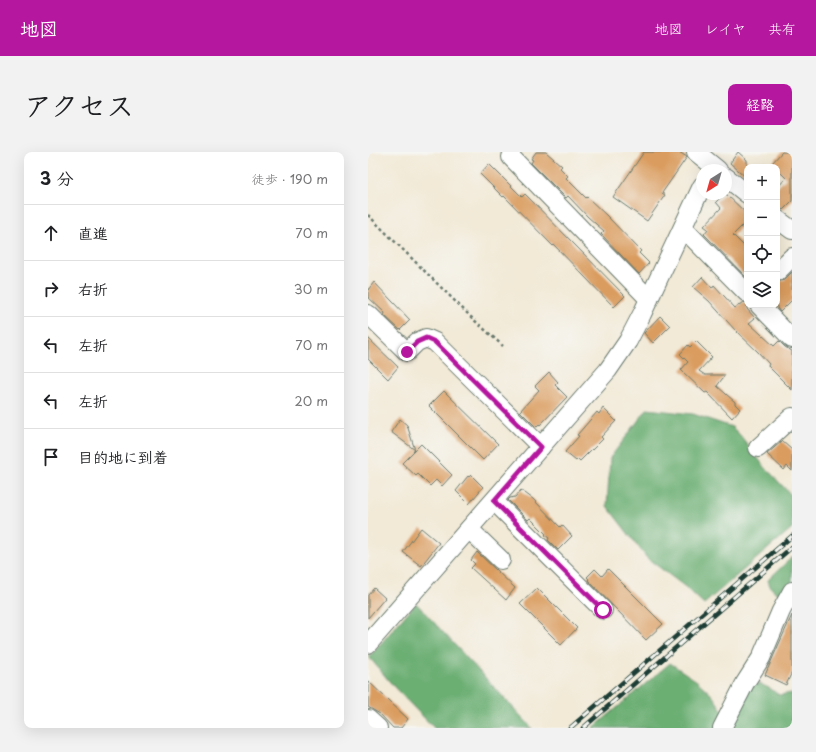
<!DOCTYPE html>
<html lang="ja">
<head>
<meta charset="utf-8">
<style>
  :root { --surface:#fff; --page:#f2f2f2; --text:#202124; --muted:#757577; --line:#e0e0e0; --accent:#b5179e }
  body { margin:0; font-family:"Playpen Sans","Klee One",sans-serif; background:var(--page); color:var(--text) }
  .controls { position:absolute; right:12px; top:12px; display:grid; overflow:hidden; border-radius:8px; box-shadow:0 4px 16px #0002 }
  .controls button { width:36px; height:36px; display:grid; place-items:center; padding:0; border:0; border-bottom:1px solid var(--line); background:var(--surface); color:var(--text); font:20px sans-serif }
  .compass { position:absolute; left:328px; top:12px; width:36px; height:36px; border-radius:50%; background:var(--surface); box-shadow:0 4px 16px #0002; rotate:217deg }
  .stop { position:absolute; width:12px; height:12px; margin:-9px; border:3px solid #b5179e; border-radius:50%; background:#fff }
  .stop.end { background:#b5179e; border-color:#fff; box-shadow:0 1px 4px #0008 }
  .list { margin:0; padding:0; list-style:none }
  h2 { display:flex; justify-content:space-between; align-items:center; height:52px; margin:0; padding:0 16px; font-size:17px }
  h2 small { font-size:13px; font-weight:400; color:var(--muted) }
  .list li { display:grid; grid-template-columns:26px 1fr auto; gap:12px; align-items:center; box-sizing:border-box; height:56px; padding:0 16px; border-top:1px solid var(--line) }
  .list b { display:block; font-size:15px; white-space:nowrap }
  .list em { font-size:13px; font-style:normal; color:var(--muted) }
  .icon { flex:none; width:22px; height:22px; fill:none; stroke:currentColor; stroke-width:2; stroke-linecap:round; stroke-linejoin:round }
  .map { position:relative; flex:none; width:424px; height:576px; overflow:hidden; border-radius:8px }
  header { display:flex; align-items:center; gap:24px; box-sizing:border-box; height:56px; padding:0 20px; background:var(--accent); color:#fff }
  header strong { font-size:19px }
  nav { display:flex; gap:22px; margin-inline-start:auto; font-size:14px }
  .intro { display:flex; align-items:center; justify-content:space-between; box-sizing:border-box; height:96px; padding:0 24px }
  h1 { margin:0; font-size:28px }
  .button { padding:10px 18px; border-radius:8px; background:var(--accent); color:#fff; font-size:14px; font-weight:700 }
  main { display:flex; gap:24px; padding:0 24px }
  aside { flex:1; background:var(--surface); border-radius:8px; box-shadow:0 4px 16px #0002 }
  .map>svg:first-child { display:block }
  .forest { fill:#6caf73; stroke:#467654 }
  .building { fill:#da9c5e }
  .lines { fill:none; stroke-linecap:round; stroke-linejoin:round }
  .minor-casing { stroke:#69796d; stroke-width:20 }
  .path { stroke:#69796d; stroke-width:2.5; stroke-dasharray:3 3; stroke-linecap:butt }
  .minor { stroke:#fff; stroke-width:18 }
  .rail-casing { stroke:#1f3d34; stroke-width:4.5 }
  .rail { stroke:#f6f6f2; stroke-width:3; stroke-dasharray:9; stroke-linecap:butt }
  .route { stroke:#b5179e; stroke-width:5 }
</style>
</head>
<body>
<header>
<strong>地図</strong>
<nav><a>地図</a><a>レイヤ</a><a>共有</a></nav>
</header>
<div class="intro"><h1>アクセス</h1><a class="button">経路</a></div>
<main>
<aside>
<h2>3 分<small>徒歩 · 190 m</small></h2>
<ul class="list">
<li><svg class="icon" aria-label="ahead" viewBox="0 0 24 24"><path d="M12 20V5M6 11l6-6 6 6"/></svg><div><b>直進</b></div><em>70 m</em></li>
<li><svg class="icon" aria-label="right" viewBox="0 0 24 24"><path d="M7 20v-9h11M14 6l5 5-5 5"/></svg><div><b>右折</b></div><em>30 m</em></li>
<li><svg class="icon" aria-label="left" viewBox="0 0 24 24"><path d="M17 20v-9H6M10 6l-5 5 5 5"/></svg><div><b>左折</b></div><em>70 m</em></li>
<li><svg class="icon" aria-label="left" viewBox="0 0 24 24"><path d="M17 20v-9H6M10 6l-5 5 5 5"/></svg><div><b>左折</b></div><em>20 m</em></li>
<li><svg class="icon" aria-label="arrive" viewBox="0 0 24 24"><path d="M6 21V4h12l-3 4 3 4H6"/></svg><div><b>目的地に到着</b></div></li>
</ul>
</aside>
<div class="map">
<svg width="424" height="576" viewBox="0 0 424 576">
  <rect width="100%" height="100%" fill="#f6f6f2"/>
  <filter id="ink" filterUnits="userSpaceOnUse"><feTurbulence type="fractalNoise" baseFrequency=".025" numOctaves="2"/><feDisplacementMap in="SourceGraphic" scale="8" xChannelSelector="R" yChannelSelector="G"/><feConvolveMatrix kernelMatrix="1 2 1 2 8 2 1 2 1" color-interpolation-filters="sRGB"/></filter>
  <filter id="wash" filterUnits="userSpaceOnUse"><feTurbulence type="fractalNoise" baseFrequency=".012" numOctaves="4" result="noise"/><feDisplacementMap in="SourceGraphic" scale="16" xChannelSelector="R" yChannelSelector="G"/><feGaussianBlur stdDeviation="0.9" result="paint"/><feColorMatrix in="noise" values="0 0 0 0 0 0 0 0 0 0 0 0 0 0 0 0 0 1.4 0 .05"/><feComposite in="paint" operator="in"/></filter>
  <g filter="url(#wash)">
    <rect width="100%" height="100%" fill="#f2e9d6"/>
    <g class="forest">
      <polygon points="279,257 325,262 364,275 372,283 396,314 424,344 424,376 336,452 320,437 279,406 239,354 242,306"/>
      <path d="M424,405V430L414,443C406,440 402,437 400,428Z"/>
      <polygon points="48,451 164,576 66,576 27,536 1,505"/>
      <polygon points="302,511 329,529 344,543 357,562 349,576 225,576"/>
      <polygon points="392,532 401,536 411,543 424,541 424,576 358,576 380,534"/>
    </g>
    <g id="blocks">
      <g class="building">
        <polygon points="168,0 178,0 194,14 192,16 200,24 198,26 218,46 219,45 239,64 273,99 271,101 281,111 271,122 233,82 236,79 220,65 200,44 198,46 163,11 165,8 163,7"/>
        <polygon points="276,0 311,0 319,5 294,41 297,43 279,69 245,45"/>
        <polygon points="370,0 379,8 379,26 362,11"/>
        <polygon points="414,0 424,0 424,49 415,58 409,52 409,36 418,26 409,17 409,15 404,11"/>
        <polygon points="121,12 154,45 157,42 257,144 246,155 186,93 185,94 136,44 135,45 112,22"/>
        <polygon points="356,42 358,42 379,62 379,69 365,83 379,97 379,126 336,82 340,77 336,74 353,56 348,50"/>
        <polygon points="424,120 424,148 412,160 409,156 409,130 416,128"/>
        <polygon points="334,125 344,136 346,133 367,156 375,150 379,151 379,157 387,166 381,171 406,194 411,189 417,195 424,199 424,238 400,214 401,212 390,200 367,178 341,149 325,135"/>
        <polygon points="6,130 42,168 32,178 16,163 17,161 0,145 0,138"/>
        <polygon points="292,164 302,174 285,191 276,181"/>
        <polygon points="0,186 30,215 20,227 0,207"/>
        <polygon points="328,189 344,205 331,219 337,223 357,223 349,234 367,250 367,252 372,257 364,266 339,240 337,241 313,218 320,210 312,202 320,193 322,195"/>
        <polygon points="181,220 190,230 187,233 199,245 172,273 171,272 168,275 152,259 171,238 167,234"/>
        <polygon points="76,239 130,292 115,308 61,254"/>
        <polygon points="235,256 248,269 233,285 235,287 224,298 224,297 212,309 210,307 208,309 197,300 211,284 209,283 229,260 231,262"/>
        <polygon points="32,267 39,273 47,298 53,292 84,323 74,334 68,328 62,334 50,322 48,324 34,311 47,298 23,280"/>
        <polygon points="414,289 424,298 424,319 419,314 416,318 399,302"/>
        <polygon points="103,323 115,335 101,352 88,339 100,324 101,325"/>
        <polygon points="153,338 165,347 192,375 194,373 204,384 190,398 180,388 181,386 177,383 178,382 162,366 160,368 140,348 142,346 147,345"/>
        <polygon points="53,376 71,391 53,414 35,400"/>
        <polygon points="109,400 147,436 138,448 103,416 107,412 103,408"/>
        <polygon points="227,417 234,424 240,417 295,472 278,488 220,428 221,427 219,425"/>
        <polygon points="6,436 17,446 0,466 0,443"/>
        <polygon points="169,436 209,476 193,493 152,452"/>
        <polygon points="424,463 424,520 418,533 397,523"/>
        <polygon points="0,529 40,567 33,576 25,576 12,562 0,555"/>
      </g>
    </g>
  </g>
  <g filter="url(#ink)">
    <use href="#blocks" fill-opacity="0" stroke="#69796d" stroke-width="1"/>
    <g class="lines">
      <defs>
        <g id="minor">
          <polyline points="328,0 350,18"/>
          <polyline points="143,5 281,147"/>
          <polyline points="358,25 379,42"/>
          <polyline points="409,67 424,78"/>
          <polyline points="315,76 379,141"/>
          <polyline points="409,120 424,105"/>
          <polyline points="391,153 424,187"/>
          <polyline points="0,162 39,200 49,190 58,186 67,190 173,295"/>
          <polyline points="390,296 424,265"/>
          <polyline points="126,349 235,458"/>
          <polyline points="101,377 133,408"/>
          <polyline points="0,492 240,218 260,189 274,162 334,34"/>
          <polyline points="0,567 10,576"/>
          <polyline points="354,576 377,531 393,506 413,459 424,439"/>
        </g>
      </defs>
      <use href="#minor" class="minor-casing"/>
      <polyline class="path" points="0,63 105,167 135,194"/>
      <use href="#minor" class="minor"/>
      <defs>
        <g id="rail">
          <polyline points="202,576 424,384"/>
          <polyline points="215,576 424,395"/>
        </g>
      </defs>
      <use href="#rail" class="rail-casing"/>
      <use href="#rail" class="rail"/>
    </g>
  </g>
  <g class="lines" filter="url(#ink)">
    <polyline class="route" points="39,200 49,190 58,186 67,190 173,295 126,349 235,458"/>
  </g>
</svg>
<div class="controls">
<button>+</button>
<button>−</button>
<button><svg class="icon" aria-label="locate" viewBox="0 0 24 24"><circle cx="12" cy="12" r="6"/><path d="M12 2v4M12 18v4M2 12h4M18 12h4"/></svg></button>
<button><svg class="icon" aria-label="layers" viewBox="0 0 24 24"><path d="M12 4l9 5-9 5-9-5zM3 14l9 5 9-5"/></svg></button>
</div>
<svg class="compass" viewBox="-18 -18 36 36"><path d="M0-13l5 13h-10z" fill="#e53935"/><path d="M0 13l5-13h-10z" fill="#757577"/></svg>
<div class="stop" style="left:235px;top:458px"></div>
<div class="stop end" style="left:39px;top:200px"></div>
</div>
</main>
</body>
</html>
